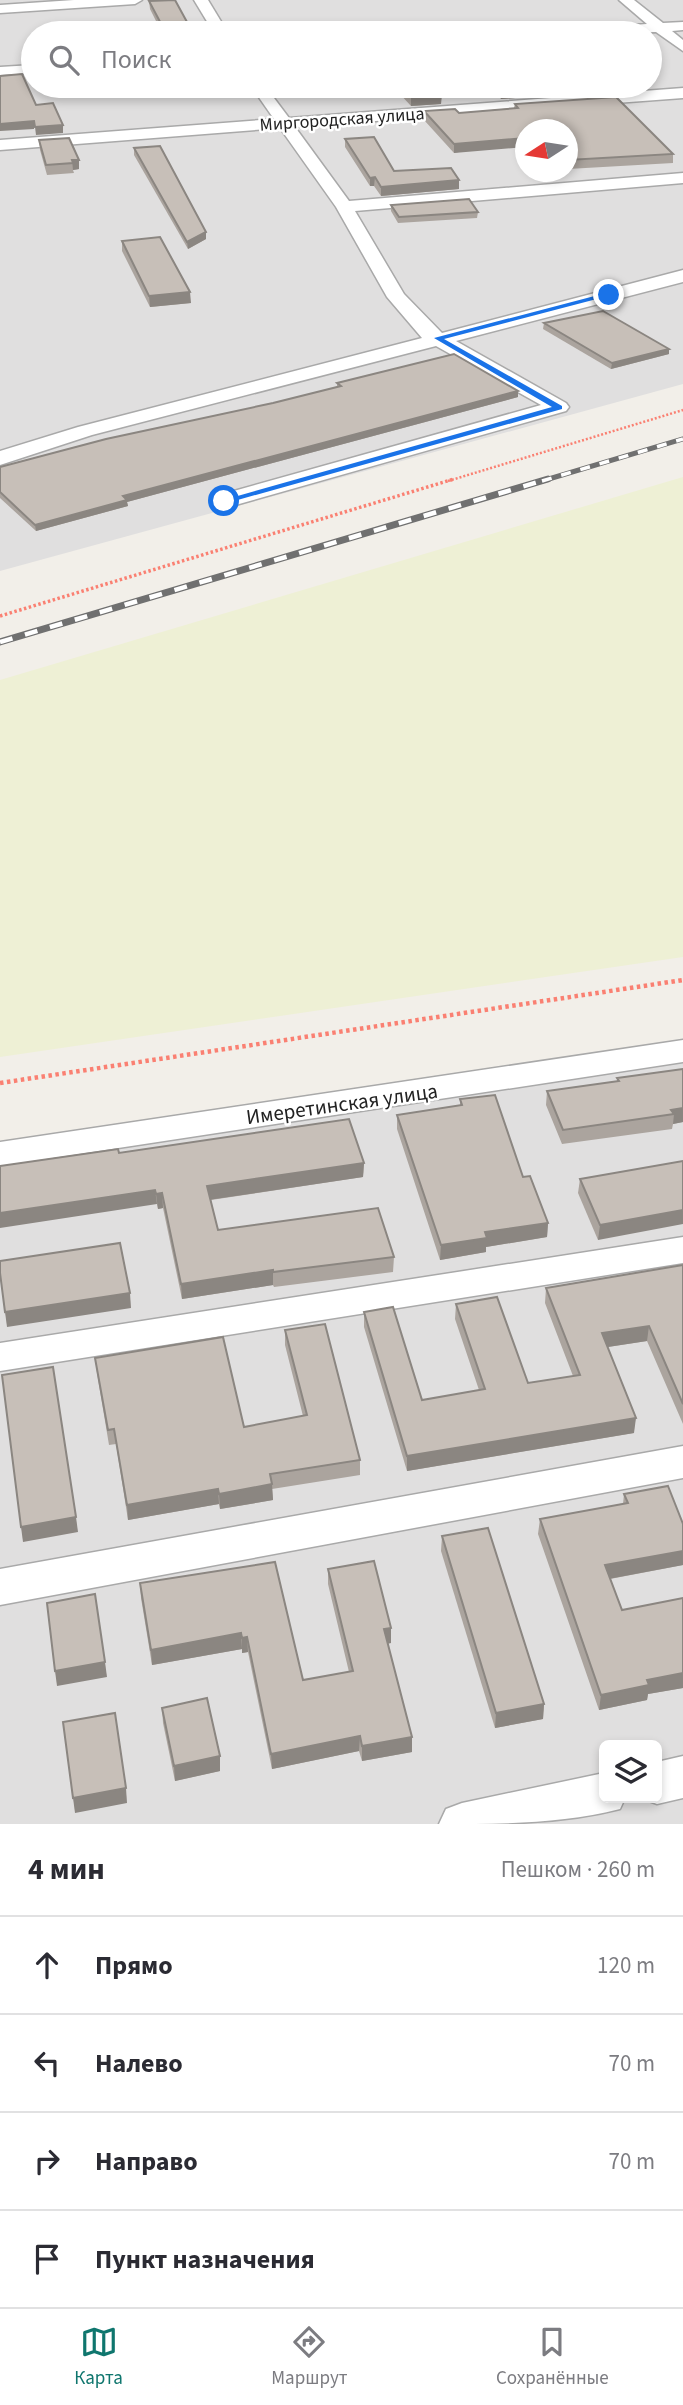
<!DOCTYPE html>
<html lang="ru">
<head>
<meta charset="utf-8">
<style>
  :root { --surface:#fff; --page:#f2f2f3; --text:#2b2b33; --muted:#7c7c81; --line:#e1e1e2; --accent:#0f766e }
  body { margin:0; font-family:"Source Sans 3",sans-serif; background:var(--page); color:var(--text) }
  .controls { position:absolute; right:21px; bottom:21px; display:grid; overflow:hidden; border-radius:10px; box-shadow:0 4px 10px #0003 }
  .controls button { width:63px; height:63px; display:grid; place-items:center; padding:0; border:0; border-bottom:2px solid var(--line); background:var(--surface); color:var(--text); font:35px sans-serif }
  .compass { position:absolute; left:515px; top:119px; width:63px; height:63px; border-radius:50%; background:var(--surface); box-shadow:0 4px 10px #0003; rotate:258deg }
  .stop { position:absolute; width:21px; height:21px; margin:-16px; border:5px solid #1a73e8; border-radius:50%; background:#fff }
  .stop.end { background:#1a73e8; border-color:#fff; box-shadow:0 2px 7px #0008 }
  .list { margin:0; padding:0; list-style:none }
  h2 { display:flex; justify-content:space-between; align-items:center; height:91px; margin:0; padding:0 28px; font-size:30px }
  h2 small { font-size:23px; font-weight:400; color:var(--muted) }
  .list li { display:grid; grid-template-columns:46px 1fr auto; gap:21px; align-items:center; box-sizing:border-box; height:98px; padding:0 28px; border-top:2px solid var(--line) }
  .list b { display:block; font-size:26px; white-space:nowrap }
  .list em { font-size:23px; font-style:normal; color:var(--muted) }
  .icon { flex:none; width:38px; height:38px; fill:none; stroke:currentColor; stroke-width:2; stroke-linecap:round; stroke-linejoin:round }
  .map { position:relative; flex:none; width:683px; height:1824px; overflow:hidden }
  .search { position:absolute; background:var(--surface); box-shadow:0 4px 10px #0003; left:21px; right:21px; top:21px; height:77px; display:flex; align-items:center; gap:18px; box-sizing:border-box; padding:0 24px; border-radius:38px; color:var(--muted); font-size:26px }
  .sheet { height:483px; background:var(--surface) }
  nav { display:flex; justify-content:space-around; align-items:center; box-sizing:border-box; height:98px; border-top:2px solid var(--line); background:var(--surface); font-size:19px; color:var(--muted) }
  nav a { display:grid; justify-items:center; gap:4px }
  nav .on { color:var(--accent) }
  .map>svg:first-child { display:block }
  .residential { fill:#e0dfdf; fill-rule:evenodd }
  .farmland { fill:#eef0d5 }
  .lines { fill:none; stroke-linecap:round; stroke-linejoin:round }
  .minor-casing { stroke:#a9a9a9; stroke-width:3 }
  .path-far2 { stroke:#fa8072; stroke-width:2.5; stroke-dasharray:2 2; stroke-linecap:butt }
  .path-far1 { stroke:#fa8072; stroke-width:3.5; stroke-dasharray:2.5 2.5; stroke-linecap:butt }
  .path { stroke:#fa8072; stroke-width:4.5; stroke-dasharray:3.5 3.5; stroke-linecap:butt }
  .minor { fill:#fff; fill-rule:evenodd }
  .rail-far1-casing { stroke:#707070; stroke-width:5 }
  .rail-casing { stroke:#707070; stroke-width:7 }
  .rail-far1 { stroke:#fff; stroke-width:3.5; stroke-dasharray:10; stroke-linecap:butt }
  .rail { stroke:#fff; stroke-width:4.5; stroke-dasharray:13; stroke-linecap:butt }
  .wall { fill:#aba49e }
  .shaded-wall { fill:#8b8681 }
  .building { fill:#c7bfb8; stroke:#8b8681; stroke-width:2 }
  .route { fill:#1a73e8 }
  .labels { text-anchor:middle; stroke-width:5; stroke-linejoin:round; paint-order:stroke }
  .far-street-label { font-size:18px; fill:#222; stroke:#fff }
  .street-label { font-size:21px; fill:#222; stroke:#fff }
</style>
</head>
<body>
<div class="map">
<svg width="683" height="1824" viewBox="0 0 683 1824">
  <rect width="100%" height="100%" fill="#f2efe9"/>
  <g class="residential">
    <path d="M0,0H683V384L0,571ZM33,33H650V86H33ZM526,130H568V172H526Z"/>
    <path d="M683,1051V1824H0V1154ZM604,1745H657V1798H604Z"/>
  </g>
  <polygon class="farmland" points="683,477 683,957 0,1057 0,680"/>
  <g class="lines">
    <defs>
      <g id="minor">
        <polygon points="74,0 142,0 135,4 0,13 0,5"/>
        <polygon points="194,0 208,0 228,33 214,33"/>
        <polygon points="619,0 634,0 663,23 683,22 683,30 672,31 683,40 683,51 656,32 565,33 572,29 647,24"/>
        <polygon points="33,65 33,73 0,75 0,67"/>
        <polygon points="251,86 265,86 289,118 683,88 683,98 295,127 349,201 683,173 683,183 355,211 404,294 442,333 683,270 683,282 456,341 566,403 569,407 566,411 232,506 224,508 213,501 216,496 541,405 436,346 92,435 0,465 0,451 78,427 422,338 387,297 336,207 280,128 0,150 0,140 274,119"/>
        <polygon points="683,1040 683,1062 0,1166 0,1142"/>
        <polygon points="683,1237 683,1263 0,1371 0,1343"/>
        <polygon points="683,1446 683,1478 0,1605 0,1569"/>
        <polygon points="683,1756 683,1798 657,1804 641,1798 657,1798 657,1762"/>
        <path d="M604,1773V1798H625L620,1809C562,1824 500,1824 439,1824L446,1809L462,1803Z"/>
      </g>
    </defs>
    <use href="#minor" class="minor-casing"/>
    <polyline class="path-far2" points="448,481 683,410"/>
    <polyline class="path-far1" points="0,616 454,479"/>
    <polyline class="path" points="0,1083 683,980"/>
    <use href="#minor" class="minor"/>
    <defs>
      <polyline id="rail-far1" points="542,481 683,439"/>
      <polyline id="rail" points="0,642 548,479"/>
    </defs>
    <use href="#rail-far1" class="rail-far1-casing"/>
    <use href="#rail" class="rail-casing"/>
    <use href="#rail-far1" class="rail-far1"/>
    <use href="#rail" class="rail"/>
  </g>
  <g class="wall">
    <polygon points="149,1 193,33 162,33 150,9"/>
    <polygon points="399,86 433,86 441,104 411,106 399,93"/>
    <polygon points="490,86 602,86 601,92 501,99 490,88"/>
    <polygon points="515,104 673,154 673,163 568,169 568,130 454,153 424,120 424,111 459,113 514,108"/>
    <polygon points="345,139 394,171 459,180 459,189 381,196 374,186 370,186 345,147"/>
    <polygon points="39,140 79,160 79,169 73,170 74,173 47,175 40,150"/>
    <polygon points="134,148 206,232 206,239 188,249 134,155"/>
    <polygon points="391,205 478,212 477,218 398,223 391,211"/>
    <polygon points="122,241 191,303 150,307 122,251"/>
    <polygon points="544,323 669,349 669,354 611,369 543,329"/>
    <polygon points="337,383 518,391 518,397 127,502 128,506 36,531 0,498 0,467 273,403 337,387"/>
    <polygon points="683,1069 683,1122 673,1124 672,1129 562,1144 546,1105 547,1091 617,1082 617,1078"/>
    <polygon points="460,1099 548,1223 547,1237 486,1247 486,1252 440,1260 397,1129 397,1115 460,1106"/>
    <polygon points="119,1153 364,1163 363,1177 211,1200 218,1230 394,1257 393,1272 274,1287 273,1285 182,1299 163,1208 158,1209 157,1204"/>
    <polygon points="683,1161 598,1240 578,1193 580,1179"/>
    <polygon points="683,1265 683,1424 647,1341 608,1347 634,1433 407,1471 364,1327 364,1312 422,1400 479,1390 455,1319 456,1304 528,1383 573,1376 545,1303 546,1288"/>
    <polygon points="285,1330 360,1460 360,1475 272,1489 273,1500 220,1509 219,1504 128,1520 116,1444 109,1445 97,1373 95,1358 244,1427 303,1416 285,1345"/>
    <polygon points="624,1494 683,1524 683,1565 610,1579 622,1610 683,1598 683,1688 648,1694 647,1700 599,1710 538,1534 540,1519 623,1504"/>
    <polygon points="442,1536 544,1704 543,1719 495,1728 441,1551"/>
    <polygon points="275,1562 303,1680 349,1672 328,1584 328,1569 391,1643 387,1644 412,1752 362,1761 359,1751 272,1769 248,1652 242,1653 242,1649 152,1665 141,1598 140,1583"/>
    <polygon points="162,1708 220,1756 220,1771 175,1781 163,1723"/>
  </g>
  <g class="shaded-wall">
    <polygon points="559,86 602,86 601,92 501,99 501,90"/>
    <polygon points="442,95 441,104 411,106 411,97"/>
    <polygon points="34,121 34,129 0,131 0,124"/>
    <polygon points="63,125 63,133 36,135 35,127"/>
    <polygon points="526,138 526,147 454,153 454,144"/>
    <polygon points="72,160 79,160 79,169 73,170"/>
    <polygon points="375,177 374,186 370,186 370,178"/>
    <polygon points="459,180 459,189 381,196 381,187"/>
    <polygon points="206,232 206,239 188,249 187,242"/>
    <polygon points="190,292 191,303 150,307 149,296"/>
    <polygon points="669,349 669,354 611,369 612,363"/>
    <polygon points="518,391 518,397 127,502 128,506 36,531 35,525 123,496"/>
    <polygon points="683,1108 683,1122 673,1124 674,1114 671,1110"/>
    <polygon points="364,1163 363,1177 208,1200 207,1186"/>
    <polygon points="155,1190 157,1204 0,1228 0,1213"/>
    <polygon points="162,1193 163,1208 158,1209 156,1194"/>
    <polygon points="683,1210 683,1224 598,1240 600,1225"/>
    <polygon points="548,1223 547,1237 486,1247 486,1252 440,1260 441,1245 485,1232"/>
    <polygon points="273,1270 273,1285 182,1299 181,1284"/>
    <polygon points="130,1293 131,1308 7,1327 5,1312"/>
    <polygon points="649,1326 647,1341 601,1348 602,1333"/>
    <polygon points="636,1418 634,1433 407,1471 407,1456"/>
    <polygon points="272,1484 273,1500 220,1509 219,1494"/>
    <polygon points="218,1489 219,1504 128,1520 127,1505"/>
    <polygon points="76,1517 78,1532 23,1542 21,1527"/>
    <polygon points="683,1551 683,1565 603,1580 605,1565"/>
    <polygon points="391,1628 391,1643 383,1644 384,1629"/>
    <polygon points="241,1633 242,1649 152,1665 151,1650"/>
    <polygon points="247,1637 248,1652 242,1653 242,1638"/>
    <polygon points="105,1662 107,1677 57,1686 55,1671"/>
    <polygon points="683,1673 683,1688 648,1694 647,1700 599,1710 601,1695 647,1680"/>
    <polygon points="544,1704 543,1719 495,1728 496,1713"/>
    <polygon points="360,1736 359,1751 272,1769 271,1754"/>
    <polygon points="412,1737 412,1752 362,1761 362,1746"/>
    <polygon points="220,1756 220,1771 175,1781 174,1766"/>
    <polygon points="126,1788 127,1803 75,1813 73,1798"/>
  </g>
  <g class="building">
    <polygon points="175,0 193,33 166,33 149,1"/>
    <polygon points="22,74 36,105 53,103 63,125 35,127 34,121 0,124 0,76"/>
    <polygon points="401,86 433,86 442,95 411,97"/>
    <polygon points="497,86 559,86 501,90"/>
    <polygon points="616,97 673,154 568,160 568,130 526,130 526,138 454,144 424,111 455,109 459,113 518,108 515,104"/>
    <polygon points="374,137 394,171 451,168 459,180 381,187 375,177 370,178 345,139"/>
    <polygon points="69,138 79,160 72,160 73,163 46,165 39,140"/>
    <polygon points="160,146 206,232 187,242 134,148"/>
    <polygon points="469,199 478,212 399,217 391,205"/>
    <polygon points="160,237 190,292 149,296 122,241"/>
    <polygon points="603,311 669,349 612,363 544,323"/>
    <polygon points="454,354 518,391 123,496 127,500 35,525 0,492 0,467 106,439 273,403 341,386 337,383"/>
    <polygon points="683,1069 683,1108 671,1110 674,1114 563,1130 547,1091 619,1081 617,1078"/>
    <polygon points="495,1095 523,1177 530,1176 548,1223 485,1232 487,1238 441,1245 397,1115 462,1105 460,1099"/>
    <polygon points="349,1119 364,1163 207,1186 218,1230 378,1208 394,1257 273,1272 273,1270 181,1284 162,1193 156,1194 155,1190 0,1213 0,1166 118,1149 119,1153"/>
    <polygon points="683,1161 683,1210 600,1225 580,1179"/>
    <polygon points="120,1243 130,1293 5,1312 0,1273 0,1261"/>
    <polygon points="683,1265 683,1404 649,1326 602,1333 636,1418 407,1456 364,1312 393,1307 422,1400 485,1389 456,1304 497,1297 528,1383 580,1375 546,1288"/>
    <polygon points="325,1324 360,1460 270,1474 272,1484 219,1494 218,1489 127,1505 114,1429 108,1430 95,1358 223,1337 244,1427 307,1415 285,1330"/>
    <polygon points="53,1367 76,1517 21,1527 2,1375"/>
    <polygon points="668,1486 683,1524 683,1551 605,1565 622,1610 683,1598 683,1673 647,1680 649,1685 601,1695 540,1519 628,1503 624,1494"/>
    <polygon points="488,1528 544,1704 496,1713 442,1536"/>
    <polygon points="374,1561 391,1628 384,1629 412,1737 362,1746 360,1736 271,1754 247,1637 242,1638 241,1633 151,1650 140,1583 275,1562 303,1680 353,1671 328,1569"/>
    <polygon points="95,1594 105,1662 55,1671 47,1603"/>
    <polygon points="207,1698 220,1756 174,1766 162,1708"/>
    <polygon points="115,1713 126,1788 73,1798 63,1722"/>
  </g>
  <polygon class="route" points="606,293 612,295 444,339 562,406 562,409 227,503 220,501 552,407 434,338"/>
  <g class="labels">
    <g class="far-street-label">
      <text transform="translate(342 119) rotate(-4)" y="6">Миргородская улица</text>
    </g>
    <g class="street-label">
      <text transform="translate(342 1104) rotate(-8)" y="7">Имеретинская улица</text>
    </g>
  </g>
</svg>
<div class="controls">
<button><svg class="icon" aria-label="layers" viewBox="0 0 24 24"><path d="M12 4l9 5-9 5-9-5zM3 14l9 5 9-5"/></svg></button>
</div>
<svg class="compass" viewBox="-18 -18 36 36"><path d="M0-13l5 13h-10z" fill="#e53935"/><path d="M0 13l5-13h-10z" fill="#7c7c81"/></svg>
<div class="stop" style="left:224px;top:501px"></div>
<div class="stop end" style="left:609px;top:295px"></div>
<div class="search"><svg class="icon" aria-label="search" viewBox="0 0 24 24"><circle cx="10" cy="10" r="6"/><path d="M15 15l6 6"/></svg>Поиск</div>
</div>
<section class="sheet">
<h2>4 мин<small>Пешком · 260 m</small></h2>
<ul class="list">
<li><svg class="icon" aria-label="ahead" viewBox="0 0 24 24"><path d="M12 20V5M6 11l6-6 6 6"/></svg><div><b>Прямо</b></div><em>120 m</em></li>
<li><svg class="icon" aria-label="left" viewBox="0 0 24 24"><path d="M17 20v-9H6M10 6l-5 5 5 5"/></svg><div><b>Налево</b></div><em>70 m</em></li>
<li><svg class="icon" aria-label="right" viewBox="0 0 24 24"><path d="M7 20v-9h11M14 6l5 5-5 5"/></svg><div><b>Направо</b></div><em>70 m</em></li>
<li><svg class="icon" aria-label="arrive" viewBox="0 0 24 24"><path d="M6 21V4h12l-3 4 3 4H6"/></svg><div><b>Пункт назначения</b></div></li>
</ul>
</section>
<nav>
<a class="on"><svg class="icon" aria-label="map" viewBox="0 0 24 24"><path d="M3 6l6-2 6 2 6-2v14l-6 2-6-2-6 2zM9 4v14M15 6v14"/></svg>Карта</a>
<a><svg class="icon" aria-label="directions" viewBox="0 0 24 24"><path d="M12 3l9 9-9 9-9-9zM9 14v-3h6M13 9l2 2-2 2"/></svg>Маршрут</a>
<a><svg class="icon" aria-label="saved" viewBox="0 0 24 24"><path d="M7 4h10v16l-5-4-5 4z"/></svg>Сохранённые</a>
</nav>
</body>
</html>
